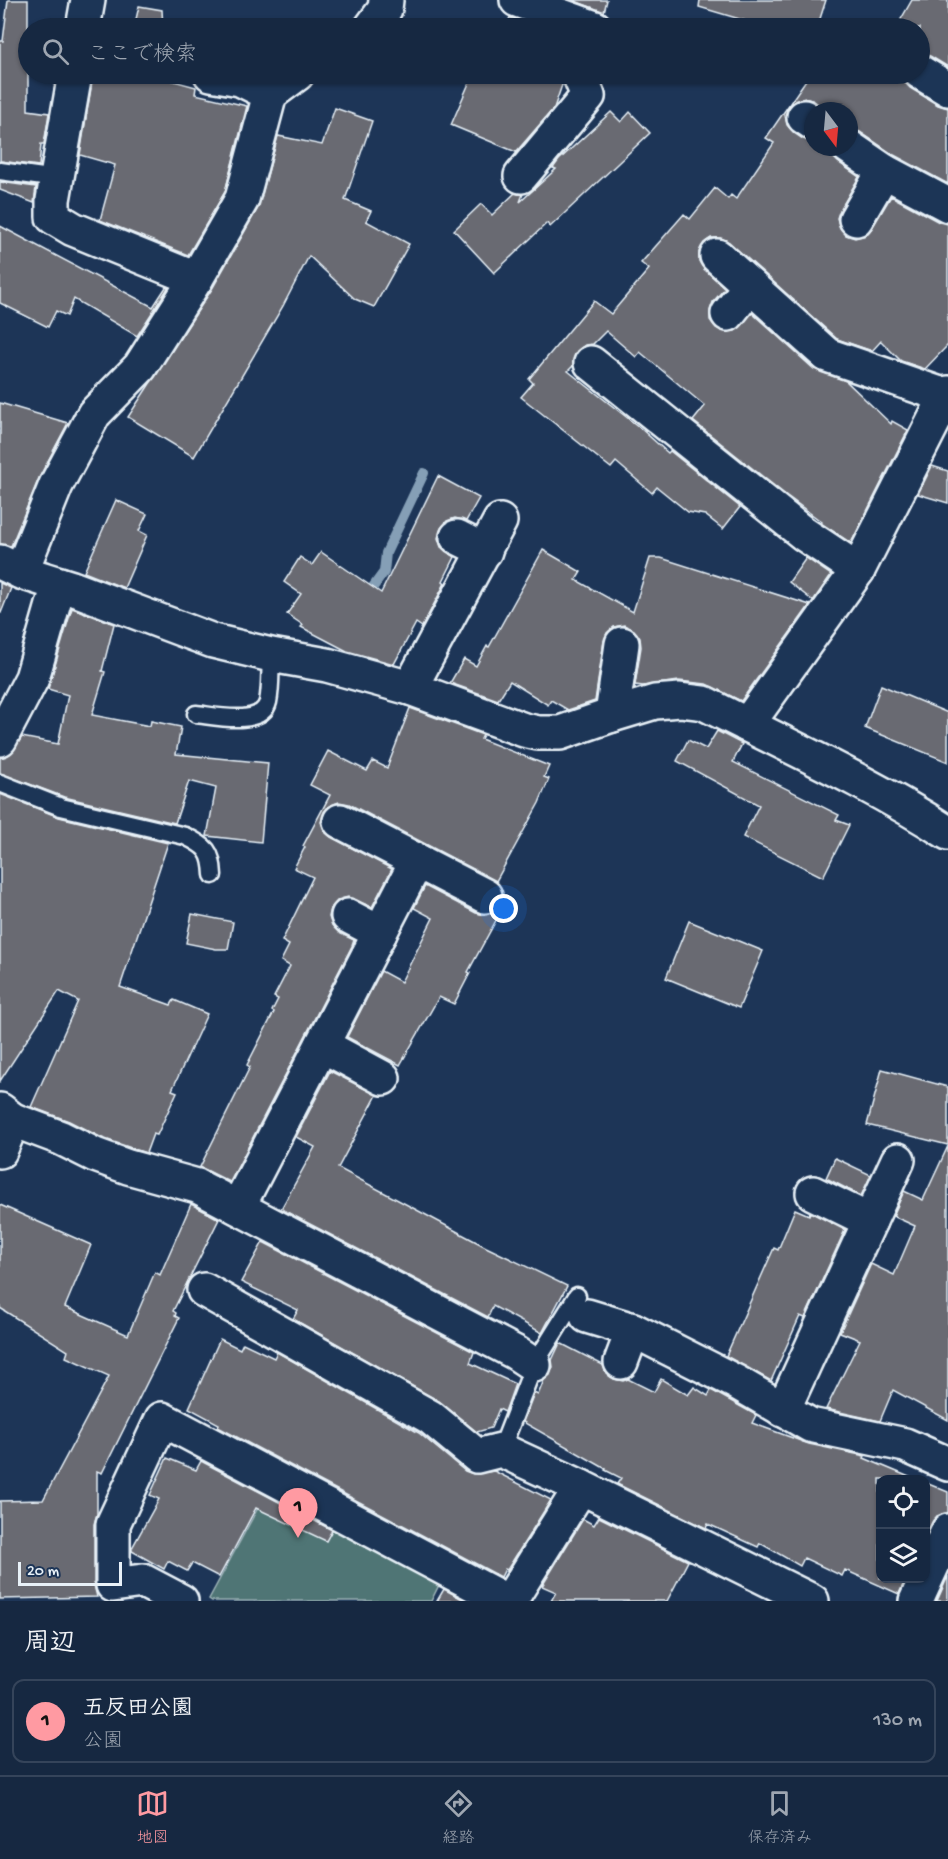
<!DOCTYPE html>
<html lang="ja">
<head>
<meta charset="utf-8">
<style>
  :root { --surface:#162841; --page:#1f3048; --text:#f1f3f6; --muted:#9ea6b1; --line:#35445a; --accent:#ff9aa2 }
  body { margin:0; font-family:"Gochi Hand","Klee One",sans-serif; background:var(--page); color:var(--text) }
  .controls { position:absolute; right:18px; bottom:18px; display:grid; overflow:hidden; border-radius:12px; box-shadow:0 2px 4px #0004 }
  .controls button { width:54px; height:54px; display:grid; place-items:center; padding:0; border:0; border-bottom:2px solid var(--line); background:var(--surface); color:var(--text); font:30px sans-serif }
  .compass { position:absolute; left:804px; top:102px; width:54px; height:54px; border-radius:50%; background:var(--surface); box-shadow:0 2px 4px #0004; rotate:164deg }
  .scale { position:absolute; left:18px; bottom:15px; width:104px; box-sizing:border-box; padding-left:6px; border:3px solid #e8f1f8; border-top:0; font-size:16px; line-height:21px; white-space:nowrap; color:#e8f1f8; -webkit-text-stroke:4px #1d3557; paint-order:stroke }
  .you { position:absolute; left:504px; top:909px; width:21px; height:21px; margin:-15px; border:4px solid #fff; border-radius:50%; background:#1a73e8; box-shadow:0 0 0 9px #1a73e833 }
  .badge { display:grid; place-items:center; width:39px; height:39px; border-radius:50%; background:var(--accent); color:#111; font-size:20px; font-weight:700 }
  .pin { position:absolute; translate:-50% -50px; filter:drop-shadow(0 2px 3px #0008) }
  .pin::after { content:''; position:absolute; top:32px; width:21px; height:18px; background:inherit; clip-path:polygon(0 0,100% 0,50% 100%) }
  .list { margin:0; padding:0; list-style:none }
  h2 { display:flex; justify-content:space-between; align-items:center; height:78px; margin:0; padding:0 24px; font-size:26px }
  h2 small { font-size:20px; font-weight:400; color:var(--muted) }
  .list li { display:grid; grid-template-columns:39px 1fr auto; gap:18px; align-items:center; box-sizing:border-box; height:84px; margin:0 12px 12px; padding:0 12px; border:2px solid var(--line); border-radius:12px }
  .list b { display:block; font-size:22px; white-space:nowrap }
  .list p { margin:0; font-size:20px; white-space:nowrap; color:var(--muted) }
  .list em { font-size:20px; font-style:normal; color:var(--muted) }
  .icon { flex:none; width:33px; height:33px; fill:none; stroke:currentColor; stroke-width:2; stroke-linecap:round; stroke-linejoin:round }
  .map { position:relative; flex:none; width:948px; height:1601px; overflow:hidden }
  .search { position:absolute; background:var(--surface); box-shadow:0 2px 4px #0004; left:18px; right:18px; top:18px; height:66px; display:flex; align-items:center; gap:15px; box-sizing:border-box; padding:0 21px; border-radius:33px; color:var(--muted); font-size:22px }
  .sheet { height:174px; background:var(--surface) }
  nav { display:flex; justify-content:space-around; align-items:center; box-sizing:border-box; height:84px; border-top:2px solid var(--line); background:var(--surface); font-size:16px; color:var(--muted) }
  nav a { display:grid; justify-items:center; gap:3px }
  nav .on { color:var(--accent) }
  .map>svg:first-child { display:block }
  .green { fill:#507475; stroke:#9cb2b6; stroke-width:1.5 }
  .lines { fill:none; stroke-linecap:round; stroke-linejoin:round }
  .stream { stroke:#859fb6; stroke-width:10 }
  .building { fill:#696a72; stroke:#e8f1f8; stroke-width:1.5 }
  .service-casing { stroke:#e8f1f8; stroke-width:21 }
  .minor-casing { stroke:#e8f1f8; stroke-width:38 }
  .service { stroke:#1d3557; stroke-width:16 }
  .minor { stroke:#1d3557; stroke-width:33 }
</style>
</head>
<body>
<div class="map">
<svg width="948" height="1601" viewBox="0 0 948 1601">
  <rect width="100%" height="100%" fill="#1d3557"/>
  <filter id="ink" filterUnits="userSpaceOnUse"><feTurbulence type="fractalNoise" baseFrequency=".0167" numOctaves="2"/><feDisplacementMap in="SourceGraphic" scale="12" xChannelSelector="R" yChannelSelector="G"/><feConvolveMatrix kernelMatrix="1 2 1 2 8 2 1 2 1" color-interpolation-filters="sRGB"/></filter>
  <g filter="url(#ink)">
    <polygon class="green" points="266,1493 440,1583 431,1601 212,1601 209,1599"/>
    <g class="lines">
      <polyline class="stream" points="365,598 384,572 386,553 424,473"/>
    </g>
    <g class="building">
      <polygon points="8,0 28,0 28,110 49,113 44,144 41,144 39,166 0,161 0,41 3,41"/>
      <polygon points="572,0 607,0 604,12"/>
      <polygon points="700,0 826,0 817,28 770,28 699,7"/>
      <polygon points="912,0 948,0 948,67 930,56 920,53 920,28 896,28"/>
      <polygon points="139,6 162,10 163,28 134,28"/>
      <polygon points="510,17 511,18 541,28 506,28"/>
      <polygon points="93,74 165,74 166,79 196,87 195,94 247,106 225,192 188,255 100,220 115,165 80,155"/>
      <polygon points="473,74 564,74 563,82 554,108 516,152 451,125"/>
      <polygon points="810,74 902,74 904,81 910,88 938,105 948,108 948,184 894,155 860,132 849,129 849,111 827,111 814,101 805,98 795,101 789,106 785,115 787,125 794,133 803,139 813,142 813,147 831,147 832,156 838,162 859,177 840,210 837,218 840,228 846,235 855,238 866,235 872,228 891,196 939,222 948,224 948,345 925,369 901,361 881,341 872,351 837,339 729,242 720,238 711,238 704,243 699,252 699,261 704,269 725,288 713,302 710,311 710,320 716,328 725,332 735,331 752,313 814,369 846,381 891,424 892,421 908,430 851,543 821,523 822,522 787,496 693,421 705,406 640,352 636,357 606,331 593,344 585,345 577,351 573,360 573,366 568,371 639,427 668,453 670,451 740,507 723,529 705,515 688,512 657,487 652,493 616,462 611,468 521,397 533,383 529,379 594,301 611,314 649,269 641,263 684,214 690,219 715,188 728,199 731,195 736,199 774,143 766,138"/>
      <polygon points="335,108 372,121 345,200 371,211 366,221 409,244 374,307 355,299 309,256 283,306 194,457 128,417 212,289 258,208 278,136 322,145"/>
      <polygon points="611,112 621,122 630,112 650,133 550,227 547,223 494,273 454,230 481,204 492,215 515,193 523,194 520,202 556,169 553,168 559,160"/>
      <polygon points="0,182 36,187 34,203 0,190"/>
      <polygon points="0,226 153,307 166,287 168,288 137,336 74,299 67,316 56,311 48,327 0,303"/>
      <polygon points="0,403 68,423 39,478 11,546 0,544"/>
      <polygon points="932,466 948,471 948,503 918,494"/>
      <polygon points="438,476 479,498 466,521 455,518 447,521 441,528 438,538 441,547 455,557 443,581 445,583 422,627 416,623 394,664 347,651 301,627 303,625 287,614 301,594 284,582 300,557 312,565 321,552 381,593"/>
      <polygon points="116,500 147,514 139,531 147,535 124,588 84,572"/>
      <polygon points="543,550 581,572 576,580 633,612 650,558 661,558 810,605 741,701 706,684 679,681 643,686 635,685 641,647 640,638 634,630 624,625 614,627 607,633 604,641 595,701 568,710 551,700 548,705 510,681 498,700 450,683 464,659 476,666 487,646 489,647"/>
      <polygon points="806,558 831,575 813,601 789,582"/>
      <polygon points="0,583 11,588 1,613 0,612"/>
      <polygon points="72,608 114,624 102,671 105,672 92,715 150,726 151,721 181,727 176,754 268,763 261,842 207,836 216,788 189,781 175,823 64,797 0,773 0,758 10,754 22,737 58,744 68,695 48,689"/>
      <polygon points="881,685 948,713 948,762 865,728"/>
      <polygon points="410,708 483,735 481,739 549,766 544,777 549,779 539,803 496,881 349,804 339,802 329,806 324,812 321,822 325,832 331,837 392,869 372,907 348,897 338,900 331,908 329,917 332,925 339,933 354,940 352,946 230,1182 200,1167 250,1067 247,1065 274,1012 272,1011 278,999 274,997 290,966 281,961 289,945 282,941 313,877 294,868 305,847 303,846 330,795 310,785 328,751 367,771 373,761 387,768"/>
      <polygon points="717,731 742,744 733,762 839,815 836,820 849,825 823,877 743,837 759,805 677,761 688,740 706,749"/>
      <polygon points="0,794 59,817 168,843 120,987 171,1005 174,1000 207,1014 172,1090 177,1092 157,1135 153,1134 146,1153 102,1138 69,1121 31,1107 78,1001 59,991 0,1081"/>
      <polygon points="425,886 476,913 486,915 496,911 500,913 468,972 470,973 454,1004 439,997 400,1065 347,1037 381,971 401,982 433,918 414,908"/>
      <polygon points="192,914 233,922 228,949 216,949 186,943"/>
      <polygon points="689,921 763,951 739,1008 666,978"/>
      <polygon points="882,1069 948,1087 948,1145 867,1125"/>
      <polygon points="330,1071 377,1095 338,1168 486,1247 567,1286 542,1333 493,1306 488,1317 281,1209 315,1147 296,1137"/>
      <polygon points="948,1146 948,1420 893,1390 880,1421 826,1409 860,1340 840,1332 871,1264 894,1275 915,1226 893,1216 904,1191 923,1200"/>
      <polygon points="835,1158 871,1175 861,1196 826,1178"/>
      <polygon points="191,1204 219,1219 173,1311 176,1313 175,1316 179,1318 102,1473 97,1471 97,1514 94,1524 94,1585 97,1597 0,1599 0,1501 43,1500 109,1376 66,1357 68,1351 0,1308 0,1205 91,1245 65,1307 128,1335 155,1272 160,1275"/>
      <polygon points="795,1209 809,1215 810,1212 845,1230 805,1318 800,1316 771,1381 726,1356 774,1248 778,1250"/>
      <polygon points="263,1242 474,1352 470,1363 515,1384 505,1412 499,1409 491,1428 477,1432 439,1401 293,1319 298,1310 241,1282"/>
      <polygon points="220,1339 240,1349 243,1343 274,1358 277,1352 419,1433 465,1471 473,1474 494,1471 551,1500 507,1570 505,1569 501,1577 218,1427 219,1424 189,1408"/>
      <polygon points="560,1343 603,1365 606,1373 614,1379 623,1381 628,1379 654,1392 661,1379 688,1395 694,1387 708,1396 711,1390 756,1415 752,1423 809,1444 865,1456 864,1458 914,1479 880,1479 880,1578 906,1578 899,1594 845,1570 842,1576 804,1558 800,1566 760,1543 758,1547 708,1524 706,1528 617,1484 621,1478 605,1470 606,1469 523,1422 534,1393 538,1395 544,1380 550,1375 553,1367 552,1360"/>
      <polygon points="167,1458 196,1470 201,1461 332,1530 326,1541 256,1508 219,1577 192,1563 187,1571 168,1561 164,1569 132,1551 132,1548 159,1499 150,1495"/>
      <polygon points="926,1483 948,1492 948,1513 937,1516 926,1535"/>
      <polygon points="599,1517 688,1561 667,1601 551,1601 556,1592 542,1586 583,1519 594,1525"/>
      <polygon points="948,1576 948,1601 937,1601"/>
      <polygon points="444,1589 466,1601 437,1601"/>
    </g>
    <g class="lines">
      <defs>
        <g id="service">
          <polyline points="0,171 57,179"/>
          <path d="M196,714C215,716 262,727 268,702C271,688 270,670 271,655"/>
          <path d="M0,783L61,807L185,836C206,846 212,851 213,875"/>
          <polyline points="501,1450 534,1365 577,1296"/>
        </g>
        <g id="minor">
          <polyline points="517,0 595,28"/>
          <polyline points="83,28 88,0"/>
          <polyline points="371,28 385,9 386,0"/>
          <polyline points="920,72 948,89"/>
          <polyline points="75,74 53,200 53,217 73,229 196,279"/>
          <polyline points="211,74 240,79 270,94"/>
          <polyline points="804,117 813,123"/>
          <polyline points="849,147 884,171 948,205"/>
          <polyline points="521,176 588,96 581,79 584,74"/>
          <polyline points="856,219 884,171"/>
          <polyline points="717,256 827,355 946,396"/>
          <polyline points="728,314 750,286"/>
          <polyline points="591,363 804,534 858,570"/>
          <polyline points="457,537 485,551"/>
          <path d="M0,562L21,572L72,588L213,641L271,655L327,665L410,688L524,730L538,733H560L612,715L655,702L680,700L704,703C786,745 871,783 948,833"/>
          <polyline points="21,572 56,485 94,414 140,367 196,279 242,199 270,94 297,74"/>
          <polyline points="410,688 500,521"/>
          <polyline points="612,715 622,644"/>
          <polyline points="747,725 858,570 948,393"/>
          <polyline points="0,739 32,678 59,584"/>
          <polyline points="340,821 485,896"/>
          <polyline points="348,916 380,933"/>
          <polyline points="322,1045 383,1078"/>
          <polyline points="0,1110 13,1120 61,1138 95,1155 128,1167 197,1186 516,1353 534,1365"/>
          <polyline points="0,1151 13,1120"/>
          <polyline points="813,1193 870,1221"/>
          <polyline points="238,1207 417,861"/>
          <polyline points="204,1290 430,1417 477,1456 501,1450 581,1487 812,1601"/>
          <polyline points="587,1316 633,1330 736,1382 810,1425 905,1445 948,1464"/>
          <polyline points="621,1362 633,1330"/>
          <polyline points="783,1410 898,1160"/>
          <polyline points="181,1601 143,1581 113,1585 113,1524 162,1419 506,1601"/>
          <polyline points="510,1601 581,1487"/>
          <polyline points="916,1601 948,1531"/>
        </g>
      </defs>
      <use href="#service" class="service-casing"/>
      <use href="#minor" class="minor-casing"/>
      <use href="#service" class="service"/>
      <use href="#minor" class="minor"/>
    </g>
  </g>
</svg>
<div class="controls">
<button><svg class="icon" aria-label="locate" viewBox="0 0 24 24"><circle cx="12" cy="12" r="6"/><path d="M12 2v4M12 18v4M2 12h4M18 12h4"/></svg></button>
<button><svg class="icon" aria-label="layers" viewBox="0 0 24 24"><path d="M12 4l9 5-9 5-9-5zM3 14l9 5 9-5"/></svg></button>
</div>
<svg class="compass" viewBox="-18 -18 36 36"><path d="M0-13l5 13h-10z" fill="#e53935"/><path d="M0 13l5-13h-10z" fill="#9ea6b1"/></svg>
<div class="scale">20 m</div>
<div class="you"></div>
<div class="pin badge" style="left:298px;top:1538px">1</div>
<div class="search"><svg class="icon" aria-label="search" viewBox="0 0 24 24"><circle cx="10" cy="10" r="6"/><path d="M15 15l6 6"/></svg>ここで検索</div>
</div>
<section class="sheet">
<h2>周辺<small></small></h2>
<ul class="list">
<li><span class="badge">1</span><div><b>五反田公園</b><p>公園</p></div><em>130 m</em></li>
</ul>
</section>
<nav>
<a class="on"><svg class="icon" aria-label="map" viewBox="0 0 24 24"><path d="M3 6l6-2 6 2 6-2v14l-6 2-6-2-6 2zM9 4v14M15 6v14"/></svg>地図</a>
<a><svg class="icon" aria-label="directions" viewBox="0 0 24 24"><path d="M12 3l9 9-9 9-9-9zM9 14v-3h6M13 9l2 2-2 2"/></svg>経路</a>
<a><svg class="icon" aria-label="saved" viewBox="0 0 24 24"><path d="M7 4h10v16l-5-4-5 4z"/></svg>保存済み</a>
</nav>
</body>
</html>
